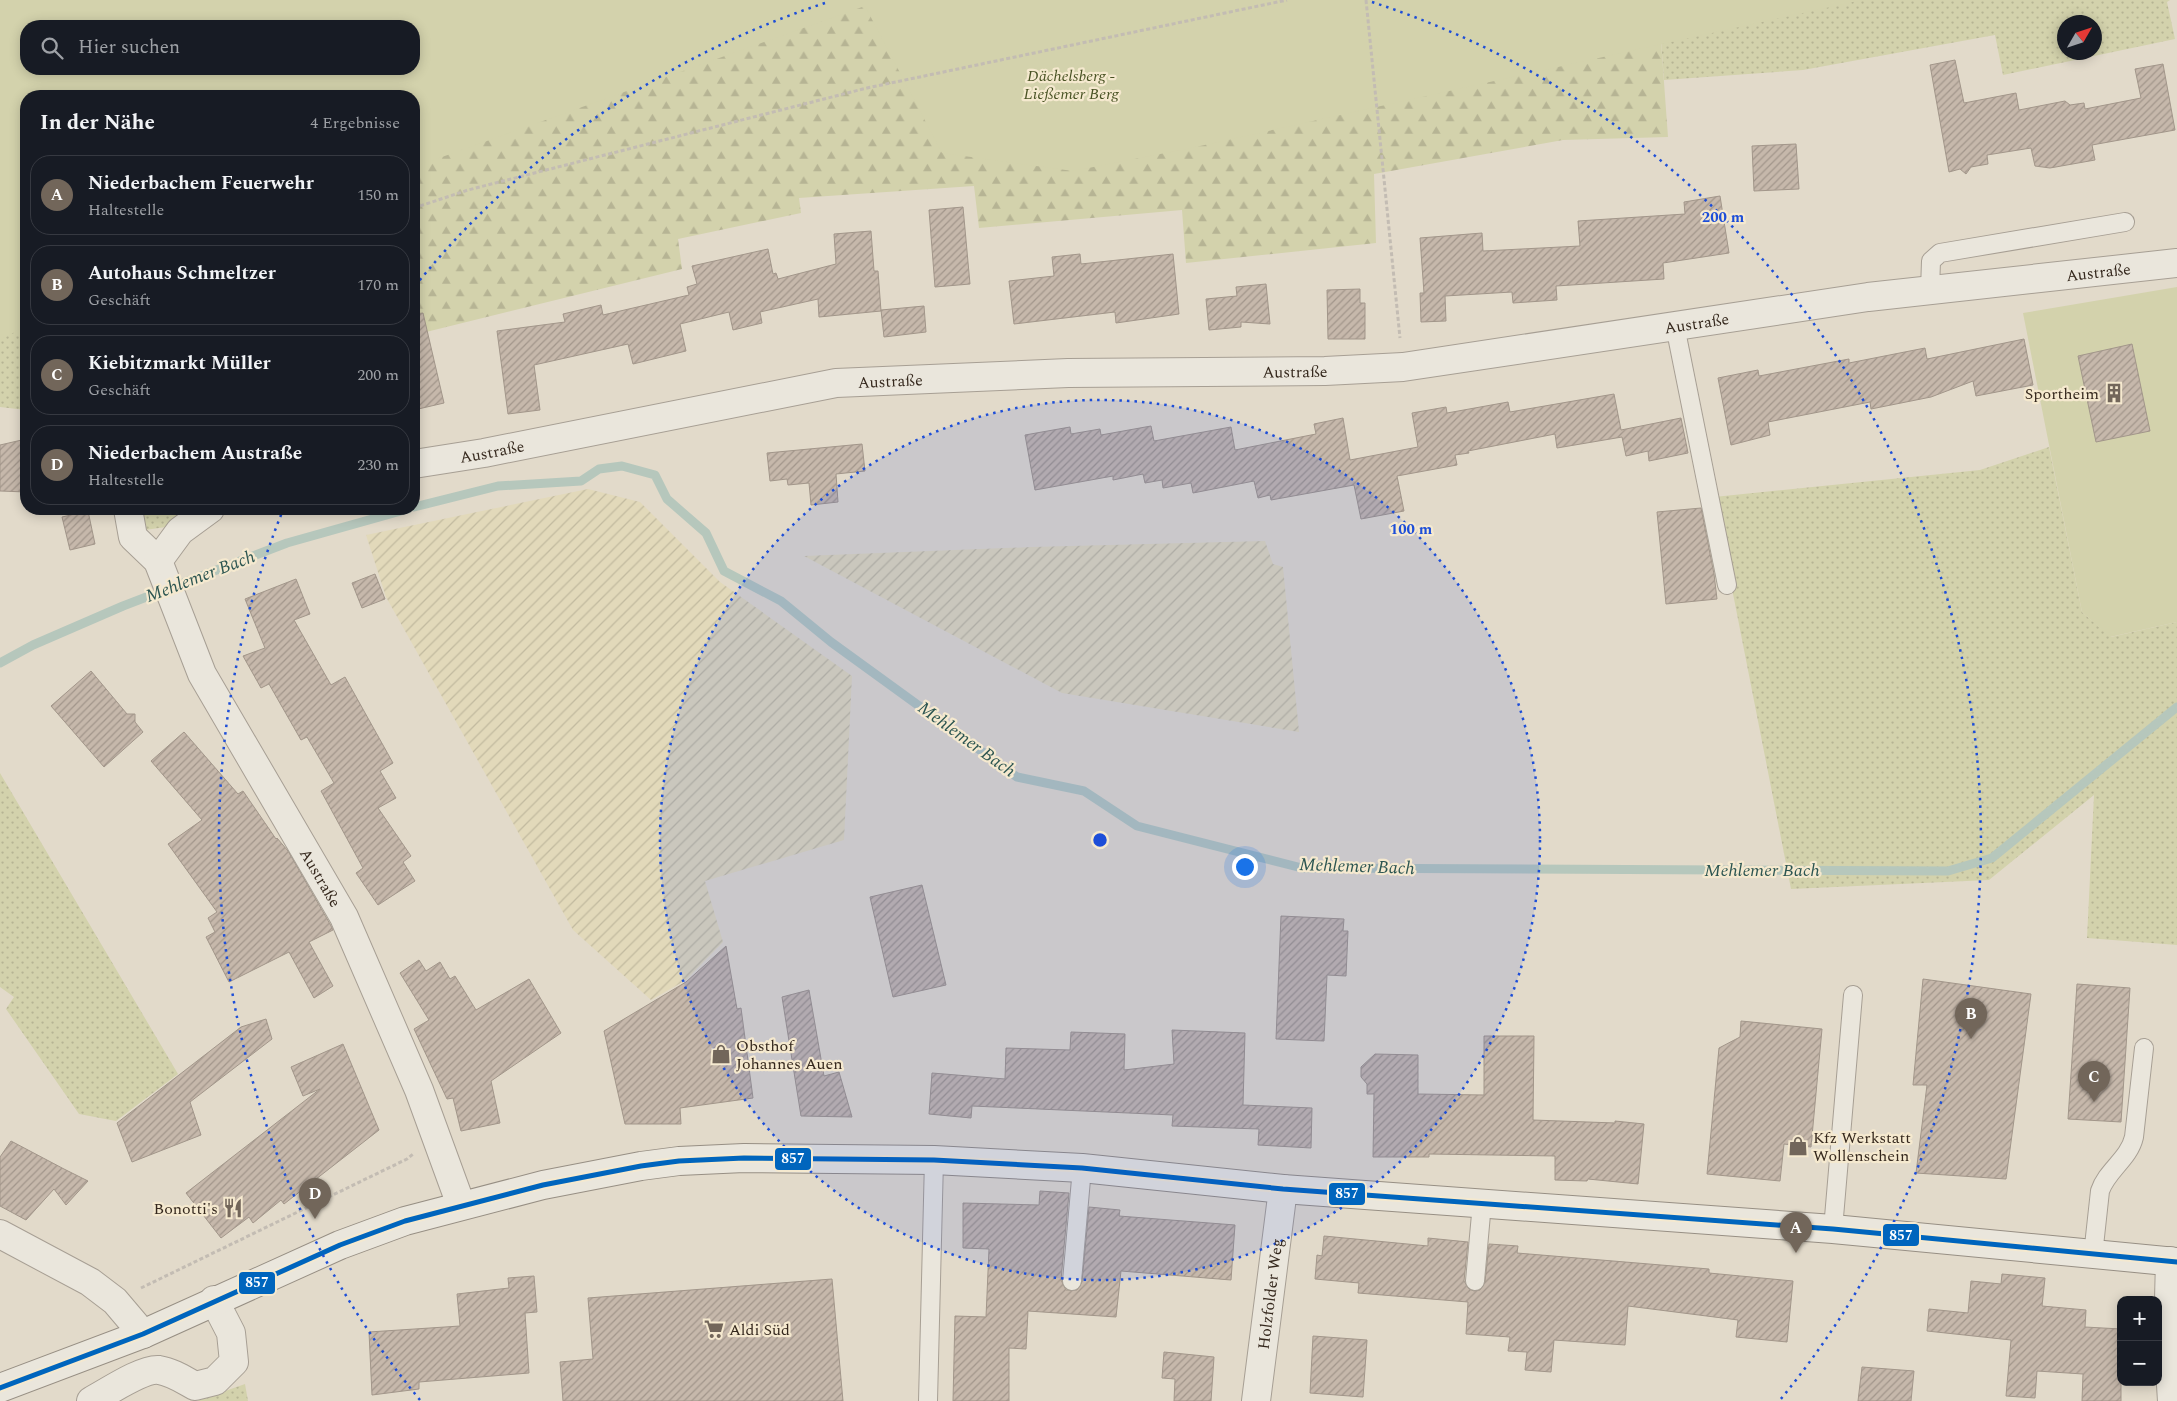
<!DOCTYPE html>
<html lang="de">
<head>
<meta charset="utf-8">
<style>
  :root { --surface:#171b24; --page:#242831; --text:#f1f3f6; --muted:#9ea1a6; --line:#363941; --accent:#72665a }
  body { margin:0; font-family:Spectral,serif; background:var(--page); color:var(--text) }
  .controls { position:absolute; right:15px; bottom:15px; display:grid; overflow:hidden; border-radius:10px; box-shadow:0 2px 12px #0003 }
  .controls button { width:45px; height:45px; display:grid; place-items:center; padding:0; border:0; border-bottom:1px solid var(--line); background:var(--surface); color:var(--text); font:25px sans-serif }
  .compass { position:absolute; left:2057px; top:15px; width:45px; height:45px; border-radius:50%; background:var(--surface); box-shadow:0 2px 12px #0003; rotate:51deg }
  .you { position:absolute; left:1244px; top:866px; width:18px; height:18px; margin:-12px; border:4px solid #fff; border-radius:50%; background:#1a73e8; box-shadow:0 0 0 8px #1a73e833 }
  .badge { display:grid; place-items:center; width:32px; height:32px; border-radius:50%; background:var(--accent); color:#fff; font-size:16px; font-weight:700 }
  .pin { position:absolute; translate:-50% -41px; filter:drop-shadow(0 1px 2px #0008) }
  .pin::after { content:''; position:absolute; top:26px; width:18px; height:15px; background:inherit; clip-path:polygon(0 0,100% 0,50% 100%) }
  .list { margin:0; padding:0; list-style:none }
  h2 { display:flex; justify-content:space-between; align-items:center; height:65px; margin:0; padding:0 20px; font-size:21px }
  h2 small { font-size:16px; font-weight:400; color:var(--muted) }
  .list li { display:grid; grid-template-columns:32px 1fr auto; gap:15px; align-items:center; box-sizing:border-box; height:80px; margin:0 10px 10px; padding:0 10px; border:1px solid var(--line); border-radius:20px }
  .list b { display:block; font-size:19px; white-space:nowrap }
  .list p { margin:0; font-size:16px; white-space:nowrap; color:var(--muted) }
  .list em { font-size:16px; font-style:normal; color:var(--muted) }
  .icon { flex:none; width:28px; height:28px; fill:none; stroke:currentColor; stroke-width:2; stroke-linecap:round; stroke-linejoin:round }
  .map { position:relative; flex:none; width:2177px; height:1401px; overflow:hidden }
  .search { position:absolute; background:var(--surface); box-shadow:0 2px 12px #0003; left:20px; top:20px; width:400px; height:55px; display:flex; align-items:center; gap:12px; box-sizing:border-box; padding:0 18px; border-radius:20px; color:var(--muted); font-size:19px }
  .panel { position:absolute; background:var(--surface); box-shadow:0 2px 12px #0003; left:20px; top:90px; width:400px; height:425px; border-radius:20px }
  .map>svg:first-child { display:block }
  .farmland { fill:url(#farmland-furrows) }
  .grass { fill:url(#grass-dots); fill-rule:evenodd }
  .forest { fill:url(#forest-firs); fill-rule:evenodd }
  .park { fill:#d3d2ac; fill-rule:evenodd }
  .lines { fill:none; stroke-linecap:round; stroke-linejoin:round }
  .stream { stroke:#b6c7bc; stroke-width:9 }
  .building { fill:url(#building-hatch); stroke:#a2968a }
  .service-casing { stroke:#a79f94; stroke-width:20 }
  .minor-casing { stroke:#a79f94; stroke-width:30 }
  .secondary-casing { stroke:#978f84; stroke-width:30 }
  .path { stroke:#c3bcb3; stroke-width:3; stroke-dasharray:4 2.5; stroke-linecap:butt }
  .service { stroke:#eae6dc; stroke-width:18 }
  .minor { stroke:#eae6dc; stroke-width:28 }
  .secondary { stroke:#eae6dc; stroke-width:28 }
  .bus-1-casing { stroke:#f5e9cf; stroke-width:9 }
  .bus-1 { stroke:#0065bd; stroke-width:5 }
  .ring { fill:none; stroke:#1d4ed8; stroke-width:2.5; stroke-dasharray:2.5 5 }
  .labels { text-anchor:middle; stroke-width:4.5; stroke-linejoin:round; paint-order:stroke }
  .park-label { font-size:16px; font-style:italic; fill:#485223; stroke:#f5e9cf }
  .street-label { font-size:16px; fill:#35281d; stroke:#f5e9cf }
  .poi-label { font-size:16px; fill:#35281d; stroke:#f5e9cf; text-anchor:start }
  .water-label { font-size:18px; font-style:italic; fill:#2c5551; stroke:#f5e9cf }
  .centre { fill:#1d4ed8; stroke:#f5e9cf; stroke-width:2.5 }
  .ring-label { font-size:15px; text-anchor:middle; font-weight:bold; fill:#1d4ed8; stroke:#f5e9cf; stroke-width:4.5; stroke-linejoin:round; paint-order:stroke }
  .line-badge { stroke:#f5e9cf; stroke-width:2 }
  .badge-label { font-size:14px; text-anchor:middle; font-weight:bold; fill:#fff }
</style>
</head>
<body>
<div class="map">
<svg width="2177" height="1401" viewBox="0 0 2177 1401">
  <defs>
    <pattern id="farmland-furrows" width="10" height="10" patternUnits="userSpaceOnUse" patternTransform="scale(1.25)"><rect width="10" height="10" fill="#e2d9ba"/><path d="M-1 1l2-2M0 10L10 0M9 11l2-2" fill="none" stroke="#c2ba9f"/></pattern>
    <pattern id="grass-dots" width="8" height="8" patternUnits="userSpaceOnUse" patternTransform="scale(1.25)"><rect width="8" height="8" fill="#d3d2ac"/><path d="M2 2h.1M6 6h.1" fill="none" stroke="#b6b494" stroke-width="1.8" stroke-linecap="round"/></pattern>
    <pattern id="forest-firs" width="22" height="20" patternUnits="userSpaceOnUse" patternTransform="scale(1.25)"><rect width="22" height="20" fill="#d3d2ac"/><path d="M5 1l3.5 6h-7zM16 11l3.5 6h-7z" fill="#b6b494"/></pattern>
    <pattern id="building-hatch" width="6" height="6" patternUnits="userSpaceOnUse" patternTransform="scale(1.25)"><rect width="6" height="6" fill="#c6b8ab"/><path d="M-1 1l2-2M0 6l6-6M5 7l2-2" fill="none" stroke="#a2968b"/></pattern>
  </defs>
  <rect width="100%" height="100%" fill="#e2daca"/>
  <g class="farmland">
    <polygon points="588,489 640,502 720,582 852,676 844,840 705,881 723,942 686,980 651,1000 573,930 386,597 366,535"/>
    <polygon points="1265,541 1273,564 1283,567 1299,732 1062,693 804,556 1032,547"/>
  </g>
  <g class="grass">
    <path d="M1658,0H2170L2167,2L2175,39L2003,75L1995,35L1803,70L1664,80ZM2064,22H2094V52H2064Z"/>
    <polygon points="0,155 26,164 26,410 0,407"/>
    <polygon points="2049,447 2082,612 2111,637 2177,622 2177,945 2087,938 2094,795 1989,880 1791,889 1714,497 1980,470"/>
    <polygon points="139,509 187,509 166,527 145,530"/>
    <polygon points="0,773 178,1074 116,1121 79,1114 6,1009 14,997 0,987"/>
    <polygon points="245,1384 248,1401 197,1401"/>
  </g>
  <path class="forest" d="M0,0H1658L1668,137L1563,140L1374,174L1376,243L1186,263L1182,210L979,228L974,186L799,198L801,213L678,239L682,269L414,335V96H26ZM26,26H414V69H26Z"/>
  <g class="park">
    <path d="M0,0H1862L1191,148L1073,171L942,153L865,6L414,167V96H26V326L0,340ZM26,26H414V69H26Z"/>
    <polygon points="2177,287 2177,622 2110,637 2082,612 2023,313"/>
  </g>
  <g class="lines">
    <g class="stream">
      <polyline points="414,507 498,486 581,481 599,469 622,466 655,475 667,499 706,533 724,571 781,601 831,642 1017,777 1084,791 1137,826 1302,868 1948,871 1992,858 2177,707"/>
      <polyline points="0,663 33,645 123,606 287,543 408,509"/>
    </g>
  </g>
  <g class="building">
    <polygon points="1955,60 1964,103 2016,93 2019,110 2065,101 2070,105 2084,103 2085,109 2141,98 2135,69 2163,64 2175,130 2092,145 2095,160 2050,168 2035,166 2031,148 1987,155 1988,164 1971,167 1966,174 1960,169 1949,172 1930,65"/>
    <polygon points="1796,144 1799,189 1754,191 1752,146"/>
    <polygon points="1720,196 1729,253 1663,263 1664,279 1556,286 1557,300 1513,303 1512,292 1445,296 1446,321 1421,322 1420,293 1424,293 1420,238 1482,233 1483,251 1580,246 1578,221 1685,214 1684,202"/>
    <polygon points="963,207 970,284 935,287 929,210"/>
    <polygon points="871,231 874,271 878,271 881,311 819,317 818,299 760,312 762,323 733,330 729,312 680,324 686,351 633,364 628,344 534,365 540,410 508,414 497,331 565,322 563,314 601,305 603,315 689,295 687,287 697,284 692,266 768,249 773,274 776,273 778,279 836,264 834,234"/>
    <polygon points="1080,254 1081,264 1173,254 1179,314 1116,323 1115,312 1014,324 1009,281 1054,276 1052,257"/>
    <polygon points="1266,284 1270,324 1241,322 1241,327 1209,330 1206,299 1237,296 1236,287"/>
    <polygon points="1360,289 1360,303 1365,303 1365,339 1328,339 1327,290"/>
    <polygon points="924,306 926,332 884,337 881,310"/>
    <polygon points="423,313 444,403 414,410 414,314"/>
    <polygon points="2024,339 2033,385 1976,396 1973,381 1931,397 1871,409 1870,402 1768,422 1770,435 1731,445 1718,378 1758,370 1759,376 1849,359 1849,363 1925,348 1927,359"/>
    <polygon points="2132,344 2150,431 2096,442 2078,356"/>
    <polygon points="1614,394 1621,430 1681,418 1688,453 1649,461 1648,451 1626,456 1622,437 1557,448 1555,434 1468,451 1469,453 1455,455 1457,465 1397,476 1404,511 1361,519 1354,485 1271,500 1270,495 1258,498 1254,481 1193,493 1191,483 1163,488 1162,480 1145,483 1143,474 1113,480 1113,476 1035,490 1025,435 1070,427 1071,434 1100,429 1101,435 1151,426 1154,441 1231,427 1235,450 1316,434 1314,424 1343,418 1350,460 1418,447 1412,413 1446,407 1447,413 1508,402 1510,412"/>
    <polygon points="26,439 26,492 0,491 0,445"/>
    <polygon points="862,444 865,471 836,474 838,502 811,505 809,483 788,485 787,479 770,481 767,453"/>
    <polygon points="1701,508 1714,574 1717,599 1666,604 1657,512"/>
    <polygon points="88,511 95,544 70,550 62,517"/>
    <polygon points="375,574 385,599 362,608 352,583"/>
    <polygon points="296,579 310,614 294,620 331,685 345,677 393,763 380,771 396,798 378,808 411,856 403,862 415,881 378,905 356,873 363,868 321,791 334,783 307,737 301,740 269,684 261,688 243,656 265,648 245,599"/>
    <polygon points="91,671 127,714 135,714 135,722 143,732 104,767 51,706"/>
    <polygon points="184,732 238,794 243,791 276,839 277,838 288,851 330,924 333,930 309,942 333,986 314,998 289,952 229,982 206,937 215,932 208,918 217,912 168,844 202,820 151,761"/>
    <polygon points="922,885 946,985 893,997 870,897"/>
    <polygon points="1281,916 1344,919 1343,931 1348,931 1346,976 1327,975 1324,1041 1276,1039"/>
    <polygon points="726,946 737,1009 741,1008 753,1098 680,1108 681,1124 625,1124 604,1031 686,982"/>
    <polygon points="419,960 426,971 440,962 450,979 455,976 476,1010 529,979 561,1033 491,1081 500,1123 461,1131 453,1098 447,1099 414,1029 429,1020 400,973"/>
    <polygon points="1923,979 2031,994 2006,1179 1916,1173 1927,1085 1913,1085"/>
    <polygon points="2077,984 2130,988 2121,1122 2068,1119"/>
    <polygon points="809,990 824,1076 839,1072 852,1117 801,1116 782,997"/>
    <polygon points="266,1019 272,1039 190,1102 201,1135 132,1162 117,1123 241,1027"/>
    <polygon points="1741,1021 1822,1029 1811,1147 1784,1144 1780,1181 1707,1174 1719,1048 1740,1037"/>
    <polygon points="1172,1030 1245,1033 1243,1105 1312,1108 1311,1148 1258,1145 1259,1129 1172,1126 1173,1115 972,1106 971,1118 929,1114 932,1073 1005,1079 1006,1048 1070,1050 1071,1032 1125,1034 1124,1070 1174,1064"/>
    <polygon points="1484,1036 1534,1036 1533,1120 1615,1123 1615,1121 1644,1124 1638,1184 1588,1179 1587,1181 1555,1180 1555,1156 1429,1154 1429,1157 1373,1157 1374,1094 1367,1094 1367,1084 1361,1077 1361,1067 1375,1054 1418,1055 1418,1094 1484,1095"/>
    <polygon points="343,1044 379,1130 284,1204 281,1200 253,1223 249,1217 221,1238 186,1193 320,1089 303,1096 291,1067"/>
    <polygon points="11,1141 64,1169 88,1181 66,1205 54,1189 26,1220 0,1206 0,1157"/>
    <polygon points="1040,1191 1069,1193 1061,1280 1066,1290 1077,1290 1082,1282 1089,1207 1120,1210 1119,1216 1235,1225 1231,1280 1121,1271 1116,1317 1028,1311 1026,1349 1009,1348 1009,1401 953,1401 955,1316 986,1317 989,1249 963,1248 963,1203 1039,1205"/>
    <polygon points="1324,1236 1428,1246 1428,1238 1468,1242 1464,1281 1469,1289 1474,1291 1480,1290 1485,1282 1489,1244 1518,1246 1517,1253 1709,1269 1709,1273 1793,1281 1787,1342 1736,1337 1738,1320 1628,1306 1625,1345 1554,1340 1551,1372 1525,1370 1527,1352 1508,1351 1510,1337 1466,1334 1468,1302 1358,1293 1359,1283 1315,1279 1317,1255 1322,1256"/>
    <polygon points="2002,1274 2045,1278 2042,1306 2086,1310 2085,1327 2121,1329 2121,1401 2082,1401 2083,1374 2037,1371 2035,1398 2006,1396 2011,1340 1927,1331 1929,1309 1968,1313 1971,1281 2001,1284"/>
    <polygon points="534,1276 537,1312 525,1313 529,1373 419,1382 419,1389 372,1395 369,1332 460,1326 457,1294 509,1288 508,1278"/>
    <polygon points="832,1279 843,1401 563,1401 560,1362 593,1359 588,1298"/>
    <polygon points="1313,1336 1367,1340 1363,1397 1310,1393"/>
    <polygon points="1164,1352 1214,1357 1211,1401 1174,1401 1175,1379 1162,1378"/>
    <polygon points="1862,1367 1914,1371 1911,1401 1858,1401"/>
  </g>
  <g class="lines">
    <defs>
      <g id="service">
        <polyline points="1930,290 1931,261 1940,253 2125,222"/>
        <polyline points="1675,326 1727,585"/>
        <polyline points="1833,1229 1853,995"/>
        <path d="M2093,1255L2100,1191C2107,1170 2129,1159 2134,1137L2144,1048"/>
        <polyline points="1072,1281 1082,1168"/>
        <polyline points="1475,1281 1482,1203"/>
        <polyline points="928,1401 934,1160"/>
      </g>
      <g id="minor">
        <path id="s1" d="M414,464L484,453L836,383L1068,373L1325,371L1403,367L1868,297L2177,263"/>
        <path id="s2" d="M128,509L133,537L158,561L202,674L344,917L419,1090L461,1205"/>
        <polyline points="158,561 180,531 210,509"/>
        <polyline points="0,1234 90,1282 115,1301 143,1334"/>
        <polyline points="2170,1261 2168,1337 2172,1401"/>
        <path d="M91,1401C106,1393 143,1368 159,1370C172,1372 184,1380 195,1386L215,1381L234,1362L231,1333L214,1300"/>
        <path id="s3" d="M1256,1401L1283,1189"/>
      </g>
      <polyline id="secondary" points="0,1388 143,1334 340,1245 405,1221 543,1185 641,1166 679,1161 744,1158 934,1160 1082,1168 1283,1189 1833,1229 2177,1262"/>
    </defs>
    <use href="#service" class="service-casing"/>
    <use href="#minor" class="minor-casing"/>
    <use href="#secondary" class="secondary-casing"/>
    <g class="path">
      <polyline points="1366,0 1400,338"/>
      <polyline points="414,208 468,190 867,88 1287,0"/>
      <polyline points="141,1288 407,1159 413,1154"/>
    </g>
    <use href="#service" class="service"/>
    <use href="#minor" class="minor"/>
    <use href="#secondary" class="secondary"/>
    <defs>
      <polyline id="bus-1" points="0,1388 143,1334 340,1245 405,1221 543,1185 641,1166 679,1161 744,1158 934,1160 1082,1168 1283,1189 1833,1229 2177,1262"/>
    </defs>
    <use href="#bus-1" class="bus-1-casing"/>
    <use href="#bus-1" class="bus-1"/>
  </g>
  <circle cx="1100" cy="840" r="440" fill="#1d4ed8" fill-opacity=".12"/>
  <g class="ring">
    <circle cx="1100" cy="840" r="440"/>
    <path d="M420 1400A881 881 0 0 1 283 510M415 286A881 881 0 0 1 828 2M1372 2A881 881 0 0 1 1780 1400"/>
  </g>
  <defs>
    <symbol id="building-bare" viewBox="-9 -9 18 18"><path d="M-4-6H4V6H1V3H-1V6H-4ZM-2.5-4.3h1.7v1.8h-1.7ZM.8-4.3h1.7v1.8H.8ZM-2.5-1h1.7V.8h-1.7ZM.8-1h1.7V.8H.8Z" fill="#72665a" stroke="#f5e9cf" stroke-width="2.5" paint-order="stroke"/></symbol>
    <symbol id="shop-bare" viewBox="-9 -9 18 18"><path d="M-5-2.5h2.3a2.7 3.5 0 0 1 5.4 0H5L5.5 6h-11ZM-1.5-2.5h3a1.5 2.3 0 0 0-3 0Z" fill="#72665a" stroke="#f5e9cf" stroke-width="2.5" paint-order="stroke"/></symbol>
    <symbol id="restaurant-bare" viewBox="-9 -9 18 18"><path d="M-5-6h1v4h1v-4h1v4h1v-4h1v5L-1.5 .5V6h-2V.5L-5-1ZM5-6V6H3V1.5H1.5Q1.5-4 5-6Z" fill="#72665a" stroke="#f5e9cf" stroke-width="2.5" paint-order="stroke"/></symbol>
    <symbol id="supermarket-bare" viewBox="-9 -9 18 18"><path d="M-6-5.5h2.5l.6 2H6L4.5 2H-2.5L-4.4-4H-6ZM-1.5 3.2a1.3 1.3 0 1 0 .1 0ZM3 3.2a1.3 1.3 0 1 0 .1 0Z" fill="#72665a" stroke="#f5e9cf" stroke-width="2.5" paint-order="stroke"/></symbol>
  </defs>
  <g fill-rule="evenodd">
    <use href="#building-bare" x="2100" y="379" width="28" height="28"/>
    <use href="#shop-bare" x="707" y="1040" width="28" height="28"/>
    <use href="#shop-bare" x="1784" y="1132" width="28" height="28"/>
    <use href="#restaurant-bare" x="219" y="1194" width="28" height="28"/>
    <use href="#supermarket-bare" x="700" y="1315" width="28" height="28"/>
  </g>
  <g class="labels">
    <g class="park-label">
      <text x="1071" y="81">Dächelsberg -<tspan x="1071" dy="18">Ließemer Berg</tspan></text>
    </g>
    <g class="street-label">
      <text dy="6" stroke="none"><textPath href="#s1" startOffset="1699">Austraße</textPath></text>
      <text dy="6" stroke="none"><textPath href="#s1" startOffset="1294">Austraße</textPath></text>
      <text dy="6" stroke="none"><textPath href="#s1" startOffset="889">Austraße</textPath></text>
      <text dy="6" stroke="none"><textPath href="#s1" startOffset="484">Austraße</textPath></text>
      <text dy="6" stroke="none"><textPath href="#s1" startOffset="79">Austraße</textPath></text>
      <text dy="6" stroke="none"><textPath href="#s2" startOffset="420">Austraße</textPath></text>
      <text dy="6" stroke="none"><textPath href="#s3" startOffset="108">Holzfolder Weg</textPath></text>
    </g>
    <g class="poi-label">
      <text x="2099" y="399" text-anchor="end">Sportheim</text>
      <text x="736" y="1051">Obsthof<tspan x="736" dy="18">Johannes Auen</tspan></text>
      <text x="1813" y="1143">Kfz Werkstatt<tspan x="1813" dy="18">Wollenschein</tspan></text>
      <text x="218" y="1214" text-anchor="end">Bonotti's</text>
      <text x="729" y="1335">Aldi Süd</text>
    </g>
    <g class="water-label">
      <text transform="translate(200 576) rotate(-21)" y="6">Mehlemer Bach</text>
      <text transform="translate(967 739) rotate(36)" y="6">Mehlemer Bach</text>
      <text transform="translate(1357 866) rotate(2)" y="6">Mehlemer Bach</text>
      <text x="1762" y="876">Mehlemer Bach</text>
    </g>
  </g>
  <circle cx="1100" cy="840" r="8" class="centre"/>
  <g class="ring-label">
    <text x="1723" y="222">200 m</text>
    <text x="1411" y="534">100 m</text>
  </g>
  <g class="line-badge">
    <rect x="774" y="1147" width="38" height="24" rx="5" fill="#0065bd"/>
    <rect x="1328" y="1182" width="38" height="24" rx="5" fill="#0065bd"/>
    <rect x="1882" y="1223" width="38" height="24" rx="5" fill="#0065bd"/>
    <rect x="238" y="1271" width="38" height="24" rx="5" fill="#0065bd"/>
  </g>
  <g class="badge-label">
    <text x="793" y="1163">857</text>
    <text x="1347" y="1198">857</text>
    <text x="1901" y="1240">857</text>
    <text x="257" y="1287">857</text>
  </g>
</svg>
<div class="controls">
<button>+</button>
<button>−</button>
</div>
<svg class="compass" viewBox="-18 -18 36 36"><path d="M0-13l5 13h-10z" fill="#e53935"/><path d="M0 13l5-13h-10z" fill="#9ea1a6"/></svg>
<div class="you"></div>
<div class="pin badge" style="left:1796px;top:1253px">A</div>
<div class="pin badge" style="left:1971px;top:1039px">B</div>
<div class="pin badge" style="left:2094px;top:1102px">C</div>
<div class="pin badge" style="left:315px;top:1219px">D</div>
<div class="search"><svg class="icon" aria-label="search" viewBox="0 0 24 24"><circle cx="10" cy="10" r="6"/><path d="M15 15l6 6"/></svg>Hier suchen</div>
<section class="panel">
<h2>In der Nähe<small>4 Ergebnisse</small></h2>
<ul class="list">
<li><span class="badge">A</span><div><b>Niederbachem Feuerwehr</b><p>Haltestelle</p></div><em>150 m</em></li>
<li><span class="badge">B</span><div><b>Autohaus Schmeltzer</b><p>Geschäft</p></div><em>170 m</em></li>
<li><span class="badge">C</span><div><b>Kiebitzmarkt Müller</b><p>Geschäft</p></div><em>200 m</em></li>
<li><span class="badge">D</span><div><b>Niederbachem Austraße</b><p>Haltestelle</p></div><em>230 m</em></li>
</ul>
</section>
</div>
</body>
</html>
